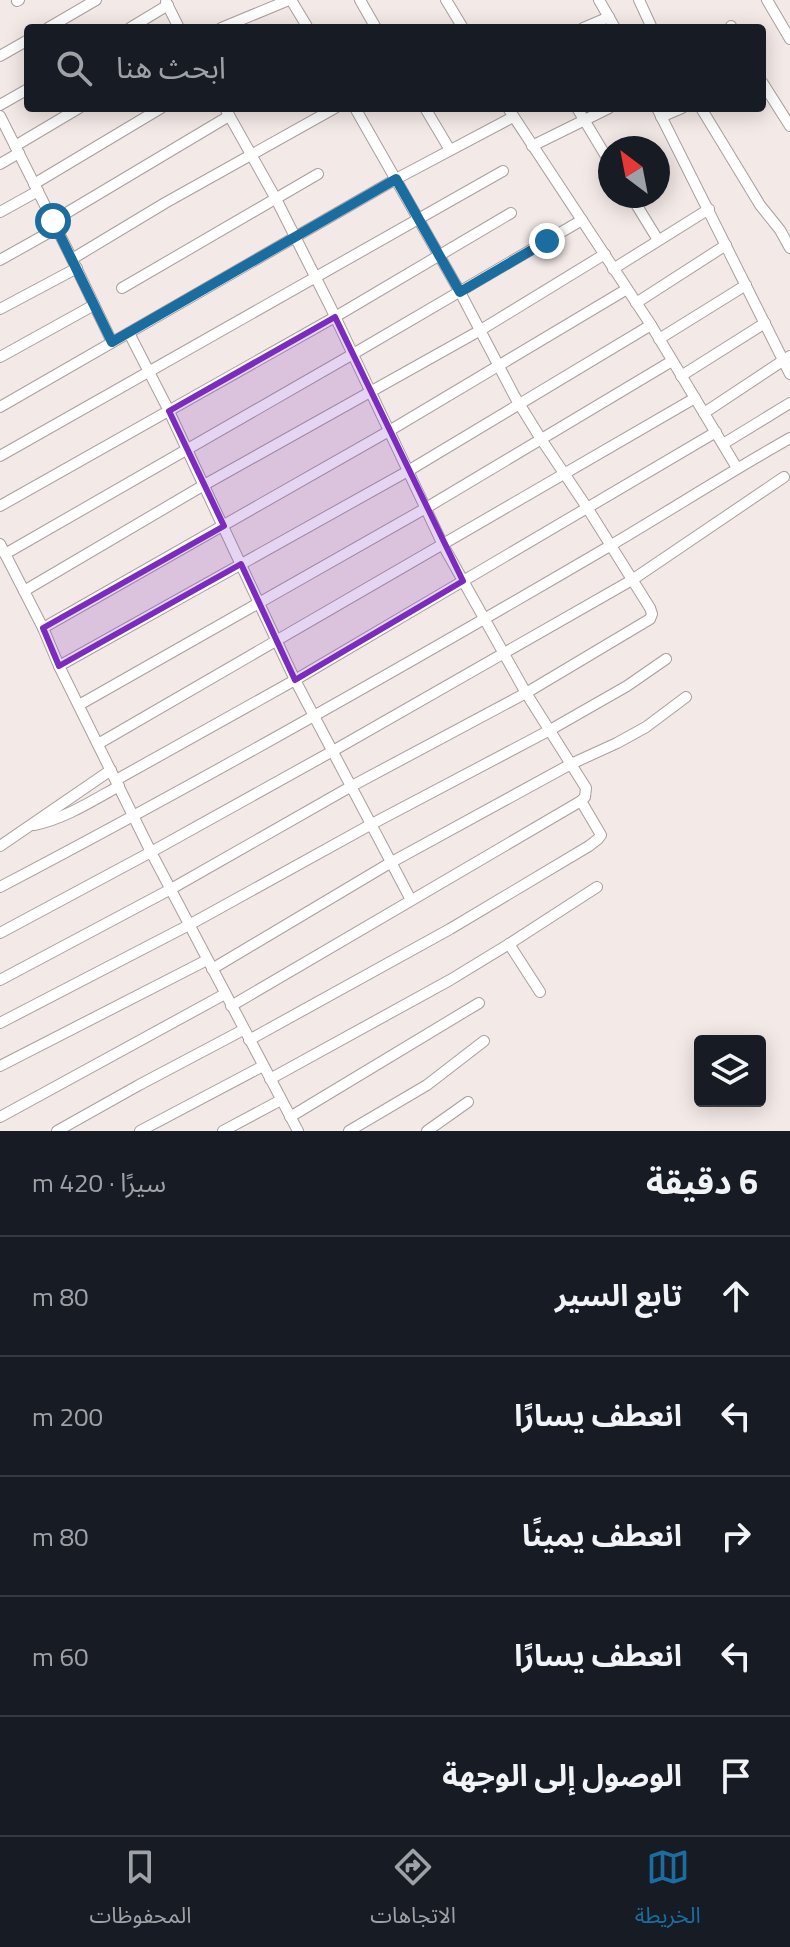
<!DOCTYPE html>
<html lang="ar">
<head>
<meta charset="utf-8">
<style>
  :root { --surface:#171b24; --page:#242831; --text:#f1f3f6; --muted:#9ea1a6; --line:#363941; --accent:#1c6d9f }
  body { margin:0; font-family:"Titillium Web","Noto Sans Arabic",sans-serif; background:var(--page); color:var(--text); direction:rtl }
  .controls { position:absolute; right:24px; bottom:24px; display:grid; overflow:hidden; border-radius:8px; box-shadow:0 4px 20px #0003 }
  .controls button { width:72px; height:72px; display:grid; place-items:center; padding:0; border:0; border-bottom:2px solid var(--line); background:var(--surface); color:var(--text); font:40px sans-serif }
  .compass { position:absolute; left:598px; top:136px; width:72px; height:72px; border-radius:50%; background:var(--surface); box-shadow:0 4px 20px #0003; rotate:328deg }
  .stop { position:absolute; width:24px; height:24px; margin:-18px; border:6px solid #1c6d9f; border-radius:50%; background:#fff }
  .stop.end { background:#1c6d9f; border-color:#fff; box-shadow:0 2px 8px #0008 }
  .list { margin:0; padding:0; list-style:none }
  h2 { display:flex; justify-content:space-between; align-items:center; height:104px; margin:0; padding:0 32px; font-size:34px }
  h2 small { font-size:26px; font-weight:400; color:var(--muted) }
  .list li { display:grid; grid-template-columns:52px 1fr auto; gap:24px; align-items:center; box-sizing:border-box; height:120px; padding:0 32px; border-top:2px solid var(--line) }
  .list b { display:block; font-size:30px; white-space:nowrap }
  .list em { font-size:26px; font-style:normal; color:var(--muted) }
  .icon { flex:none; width:44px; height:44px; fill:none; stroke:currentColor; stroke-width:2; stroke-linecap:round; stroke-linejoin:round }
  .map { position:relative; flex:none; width:790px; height:1131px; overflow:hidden; direction:ltr }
  .search { position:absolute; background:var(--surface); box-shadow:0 4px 20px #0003; left:24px; right:24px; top:24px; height:88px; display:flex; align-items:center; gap:20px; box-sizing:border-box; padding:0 28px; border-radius:8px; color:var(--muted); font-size:30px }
  .sheet { height:704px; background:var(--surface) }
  nav { display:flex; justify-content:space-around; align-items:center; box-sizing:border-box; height:112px; border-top:2px solid var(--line); background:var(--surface); font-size:22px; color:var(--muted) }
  nav a { display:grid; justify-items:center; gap:4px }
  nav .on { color:var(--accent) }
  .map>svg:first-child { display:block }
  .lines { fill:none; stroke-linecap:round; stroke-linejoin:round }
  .minor-casing { stroke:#a89f9e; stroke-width:12 }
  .minor { stroke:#fff; stroke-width:10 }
  .route { stroke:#1c6d9f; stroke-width:10 }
  .marked { fill:#7b2cbf; fill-opacity:0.2; stroke:#7b2cbf; stroke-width:6; stroke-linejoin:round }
</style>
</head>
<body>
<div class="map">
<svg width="790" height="1131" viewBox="0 0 790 1131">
  <rect width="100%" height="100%" fill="#f3e9e7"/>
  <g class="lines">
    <defs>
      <g id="minor">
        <polyline points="291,0 308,28"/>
        <polyline points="360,0 376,28"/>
        <polyline points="446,0 463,28"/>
        <polyline points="599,0 615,28"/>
        <polyline points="639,0 652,28"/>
        <polyline points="767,0 790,39"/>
        <polyline points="17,1 19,0"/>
        <polyline points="166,2 179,28"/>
        <polyline points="731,26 732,28"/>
        <polyline points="48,28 96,0"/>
        <polyline points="130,28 168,5"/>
        <polyline points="221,28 289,0"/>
        <polyline points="583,28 609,17"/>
        <polyline points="0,56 28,40"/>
        <polyline points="762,82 790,126"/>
        <polyline points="0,105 28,89"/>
        <polyline points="225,108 276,199 331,308 443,545 526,693 586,788 585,797 581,801 231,1006"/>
        <polyline points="425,108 450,150"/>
        <polyline points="508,108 651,325 737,468"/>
        <polyline points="577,108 610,163"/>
        <polyline points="657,108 790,374"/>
        <polyline points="701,108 760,205 780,230 790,248"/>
        <polyline points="0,116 72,259 112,342"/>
        <polyline points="661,117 682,108"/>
        <polyline points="15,146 79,108"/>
        <polyline points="532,146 609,108"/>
        <polyline points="0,164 19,153"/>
        <polyline points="34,184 161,108"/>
        <polyline points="631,196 658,240"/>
        <polyline points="0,212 38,191"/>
        <polyline points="53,221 229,116"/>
        <polyline points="72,259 165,203 335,108"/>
        <polyline points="0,260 57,228"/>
        <polyline points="613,269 709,209"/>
        <polyline points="122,288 318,174"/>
        <polyline points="636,303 726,245"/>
        <polyline points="0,309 77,268"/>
        <polyline points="129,333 167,407 295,680 411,900"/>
        <polyline points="659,339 746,285"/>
        <polyline points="0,357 94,305"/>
        <polyline points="681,376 765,323"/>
        <polyline points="0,407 396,179 513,117"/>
        <polyline points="704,413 790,356"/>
        <polyline points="723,444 790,403"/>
        <polyline points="0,456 503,171"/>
        <polyline points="0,506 335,317 511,213"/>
        <polyline points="0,544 43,628 59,666 151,852 298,1131"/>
        <polyline points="5,554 353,354 582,220"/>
        <polyline points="24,591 204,485 479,331 605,254"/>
        <polyline points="43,628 389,431 627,289"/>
        <polyline points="59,666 408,471 651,325"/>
        <polyline points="79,705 426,508 672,361"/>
        <polyline points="98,744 695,398"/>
        <polyline points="116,780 295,680 716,432"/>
        <path d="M34,825C64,819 92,801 119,786"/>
        <polyline points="0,846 111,770"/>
        <path d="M0,887C206,779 408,664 608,547C669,511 728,473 790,438"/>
        <polyline points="0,933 151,852 331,752 632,580 784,477"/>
        <polyline points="509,944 540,992"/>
        <polyline points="212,969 390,863 571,764 617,743 646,727 686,697"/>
        <polyline points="0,980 171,889 350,787 526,693 650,619 652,614 650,608 588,509 541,439 515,397 460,292 355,108"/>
        <polyline points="0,1023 189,925 370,825 550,730 627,686 666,659"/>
        <polyline points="249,1040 450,929 589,846 598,839 601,835 581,801"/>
        <polyline points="0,1066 207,960"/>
        <polyline points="270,1079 450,980 509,944 597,887"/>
        <polyline points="0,1117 225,994"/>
        <polyline points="290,1117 479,1003"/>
        <polyline points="57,1131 139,1085 243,1030"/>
        <polyline points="140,1131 263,1066"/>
        <polyline points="223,1131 281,1100"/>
        <polyline points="349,1131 427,1085 484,1041"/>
        <polyline points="427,1131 468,1102"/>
      </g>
    </defs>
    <use href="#minor" class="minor-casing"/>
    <use href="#minor" class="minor"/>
  </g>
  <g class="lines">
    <polyline class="route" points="53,221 112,342 396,179 460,292 547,241"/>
  </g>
  <path class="marked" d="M335,317L463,581L295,680L241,564L59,666L43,628L224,526L169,411Z"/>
</svg>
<div class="controls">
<button><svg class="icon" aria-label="layers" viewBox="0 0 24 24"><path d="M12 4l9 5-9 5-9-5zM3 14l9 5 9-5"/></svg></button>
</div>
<svg class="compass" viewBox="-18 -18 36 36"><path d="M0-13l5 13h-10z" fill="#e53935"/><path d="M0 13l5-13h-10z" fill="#9ea1a6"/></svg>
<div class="stop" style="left:53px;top:221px"></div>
<div class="stop end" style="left:547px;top:241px"></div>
<div class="search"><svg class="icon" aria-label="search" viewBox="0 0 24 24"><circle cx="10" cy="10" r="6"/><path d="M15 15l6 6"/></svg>ابحث هنا</div>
</div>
<section class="sheet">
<h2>6 دقيقة<small>سيرًا · 420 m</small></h2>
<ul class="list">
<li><svg class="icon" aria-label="ahead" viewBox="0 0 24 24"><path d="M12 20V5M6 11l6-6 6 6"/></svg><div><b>تابع السير</b></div><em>80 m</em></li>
<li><svg class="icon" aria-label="left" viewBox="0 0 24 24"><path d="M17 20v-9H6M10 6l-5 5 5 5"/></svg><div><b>انعطف يسارًا</b></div><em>200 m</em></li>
<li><svg class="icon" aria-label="right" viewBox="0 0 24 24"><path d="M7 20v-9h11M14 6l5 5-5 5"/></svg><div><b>انعطف يمينًا</b></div><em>80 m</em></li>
<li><svg class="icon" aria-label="left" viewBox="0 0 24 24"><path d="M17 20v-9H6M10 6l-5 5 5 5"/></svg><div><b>انعطف يسارًا</b></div><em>60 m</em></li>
<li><svg class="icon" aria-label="arrive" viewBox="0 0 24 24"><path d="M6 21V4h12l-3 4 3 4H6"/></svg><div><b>الوصول إلى الوجهة</b></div></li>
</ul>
</section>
<nav>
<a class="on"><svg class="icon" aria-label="map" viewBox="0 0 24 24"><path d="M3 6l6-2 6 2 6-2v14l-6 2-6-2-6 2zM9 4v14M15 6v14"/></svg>الخريطة</a>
<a><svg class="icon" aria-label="directions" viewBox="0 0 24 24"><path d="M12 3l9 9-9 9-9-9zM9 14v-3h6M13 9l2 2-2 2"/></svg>الاتجاهات</a>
<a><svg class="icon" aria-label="saved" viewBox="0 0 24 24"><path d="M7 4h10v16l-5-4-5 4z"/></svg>المحفوظات</a>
</nav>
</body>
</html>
